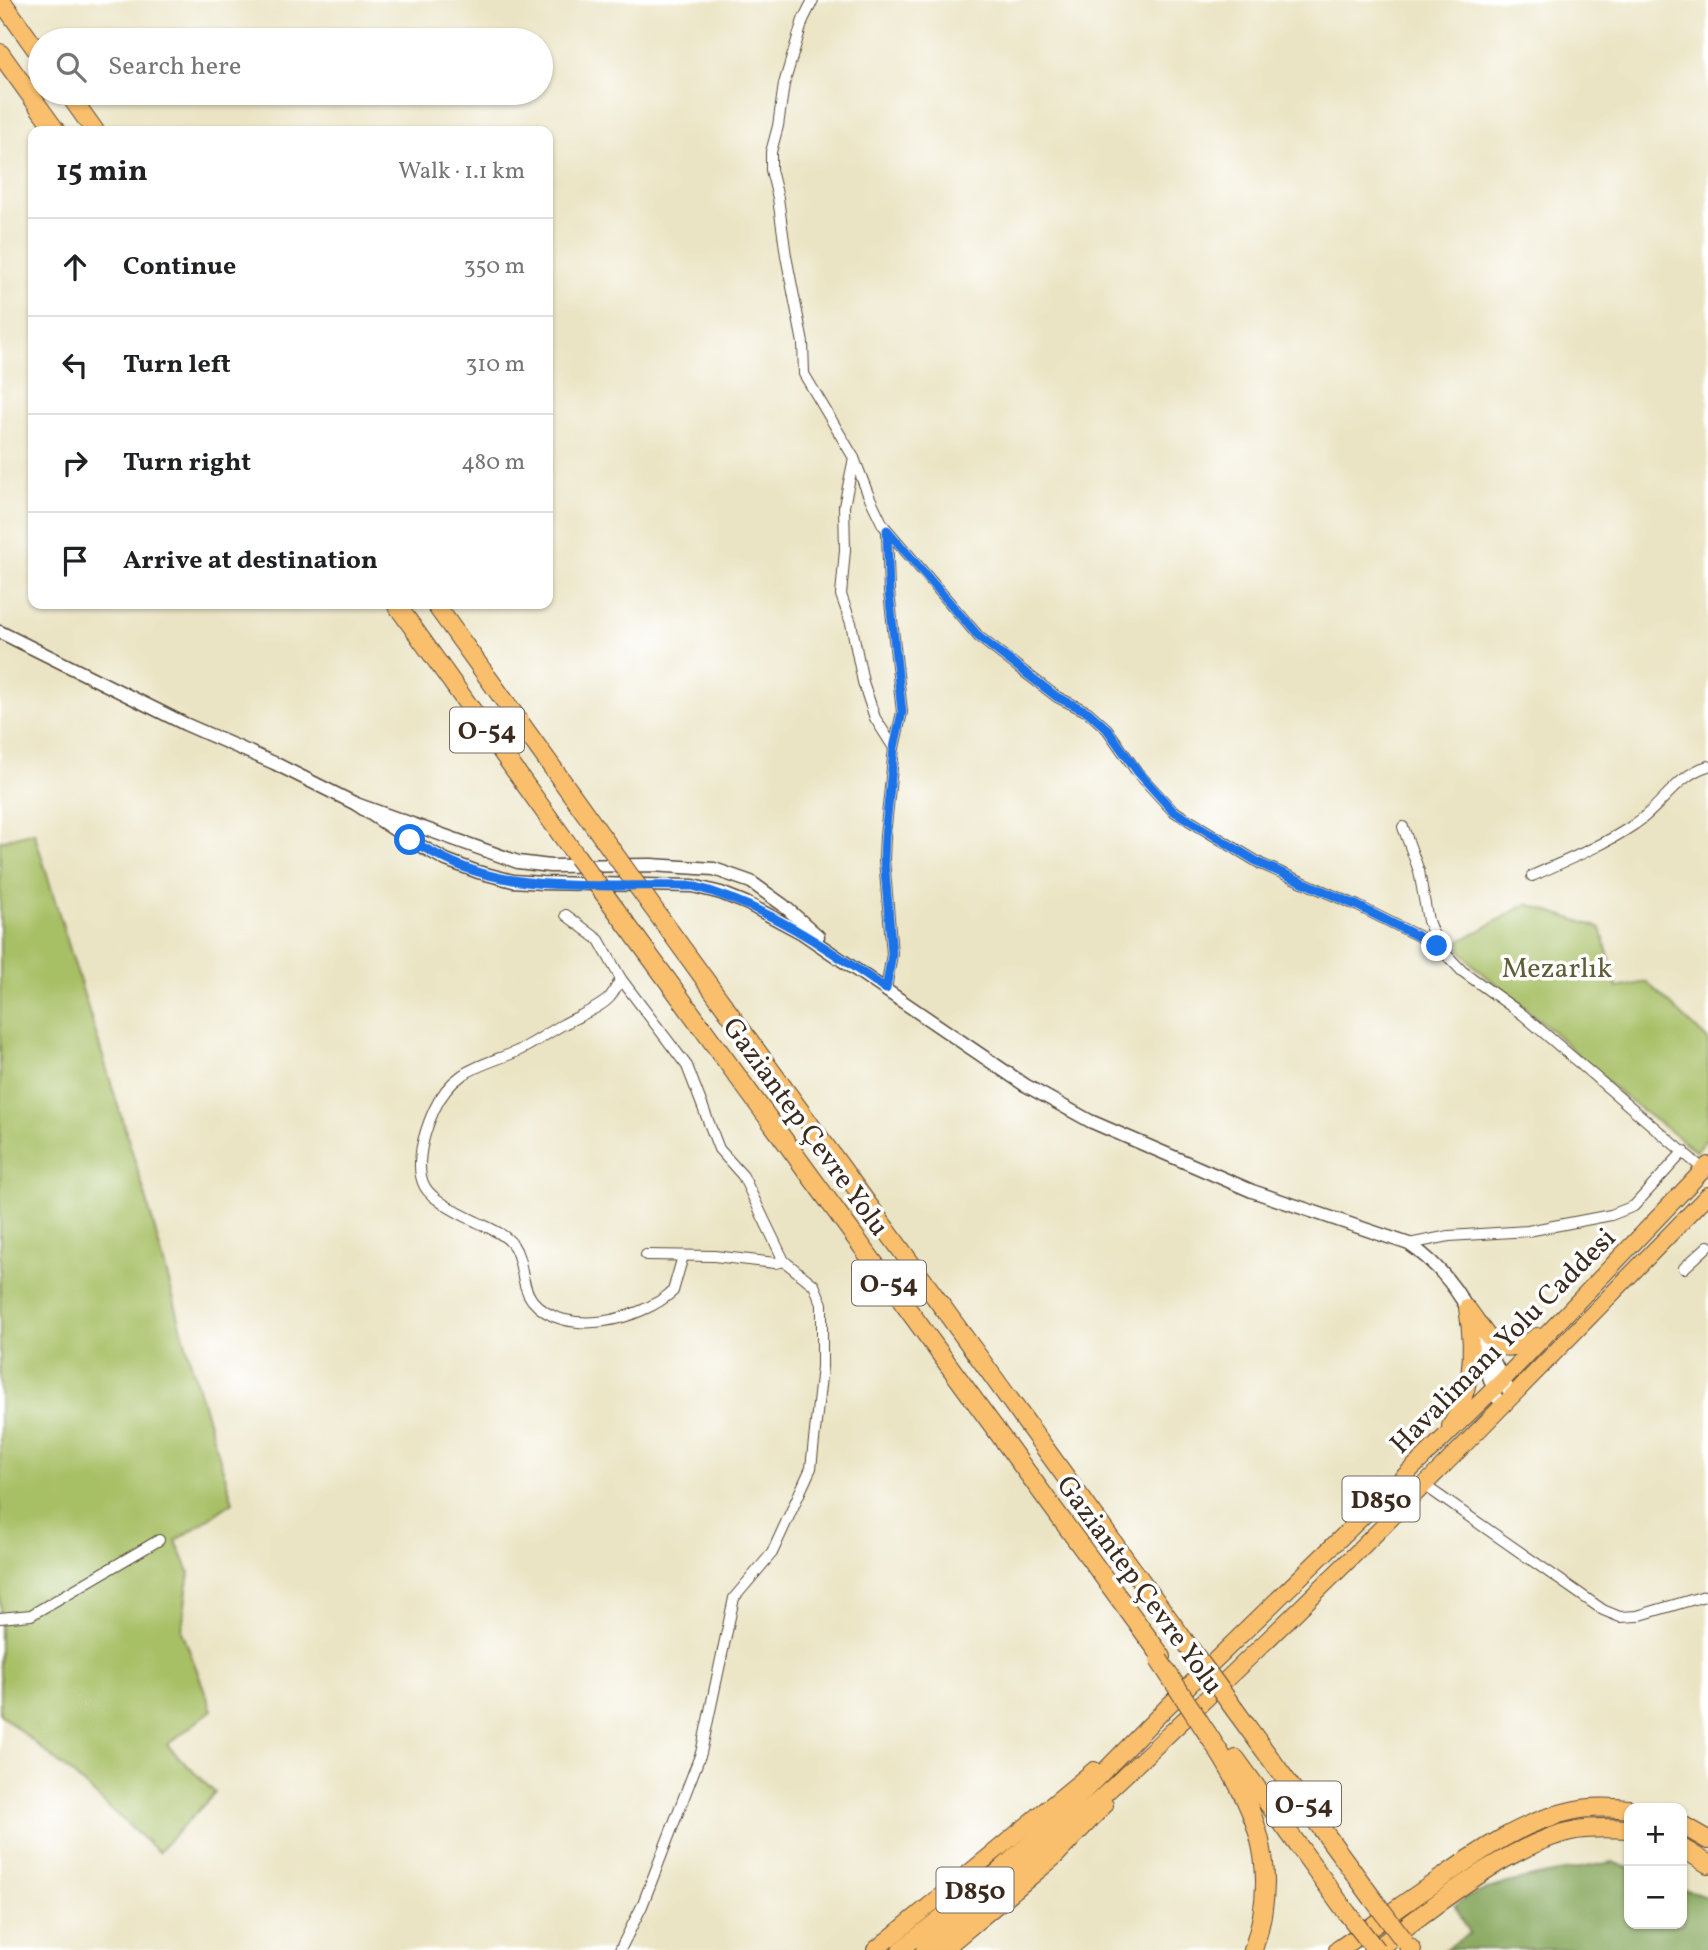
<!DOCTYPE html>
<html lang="en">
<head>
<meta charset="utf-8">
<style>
  :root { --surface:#fff; --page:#f6f6f6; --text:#202124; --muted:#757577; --line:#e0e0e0 }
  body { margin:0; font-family:Vollkorn,serif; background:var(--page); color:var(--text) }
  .controls { position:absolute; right:21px; bottom:21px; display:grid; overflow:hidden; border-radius:14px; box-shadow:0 2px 5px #0004 }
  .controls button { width:63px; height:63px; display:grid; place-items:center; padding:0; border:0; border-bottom:2px solid var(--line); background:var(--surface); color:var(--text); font:35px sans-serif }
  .stop { position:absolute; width:21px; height:21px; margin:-16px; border:5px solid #1a73e8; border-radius:50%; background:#fff }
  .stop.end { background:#1a73e8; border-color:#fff; box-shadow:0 2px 7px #0008 }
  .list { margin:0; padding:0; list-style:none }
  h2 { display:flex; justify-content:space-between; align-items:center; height:91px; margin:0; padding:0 28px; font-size:30px }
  h2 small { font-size:23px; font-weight:400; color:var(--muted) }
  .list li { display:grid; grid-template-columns:46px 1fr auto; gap:21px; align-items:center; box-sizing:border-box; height:98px; padding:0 28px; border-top:2px solid var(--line) }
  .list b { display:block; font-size:26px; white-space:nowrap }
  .list em { font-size:23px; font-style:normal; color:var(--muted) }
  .icon { flex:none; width:38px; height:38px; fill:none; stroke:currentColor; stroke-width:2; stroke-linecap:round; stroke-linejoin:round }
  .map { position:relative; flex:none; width:1708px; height:1950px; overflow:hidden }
  .search { position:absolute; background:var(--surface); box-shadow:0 2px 5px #0004; left:28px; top:28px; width:525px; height:77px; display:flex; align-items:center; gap:18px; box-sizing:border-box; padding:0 24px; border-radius:38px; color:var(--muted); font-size:26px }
  .panel { position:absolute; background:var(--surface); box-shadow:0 2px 5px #0004; left:28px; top:126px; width:525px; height:483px; border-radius:14px }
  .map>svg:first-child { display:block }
  .green { fill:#a7bf65; stroke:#717442; stroke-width:2 }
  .forest { fill:#85a65a; stroke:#60683c; stroke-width:2 }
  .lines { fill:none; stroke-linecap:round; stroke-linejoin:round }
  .minor-casing { stroke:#554637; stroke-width:12 }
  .tertiary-casing { stroke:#554637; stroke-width:15 }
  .trunk-casing { stroke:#554637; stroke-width:18 }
  .motorway-casing { stroke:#554637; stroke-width:20 }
  .minor { stroke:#fff; stroke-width:10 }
  .tertiary { stroke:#fff; stroke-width:12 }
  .trunk { stroke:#f9bf6d; stroke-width:16 }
  .motorway { stroke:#f9bf6d; stroke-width:18 }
  .motorway-bridge-casing { stroke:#554637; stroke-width:20; stroke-linecap:butt }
  .motorway-bridge { stroke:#f9bf6d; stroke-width:18 }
  .route { stroke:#1a73e8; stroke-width:9 }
  .labels { text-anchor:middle; stroke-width:7; stroke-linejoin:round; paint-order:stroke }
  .shield { fill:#fff; stroke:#766a62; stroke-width:2 }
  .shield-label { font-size:26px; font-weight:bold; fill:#3b2a1e }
  .park-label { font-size:28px; fill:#615e37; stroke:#fff }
  .street-label { font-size:28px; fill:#3b2a1e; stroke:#fff }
</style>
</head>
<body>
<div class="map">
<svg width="1708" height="1950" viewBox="0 0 1708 1950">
  <rect width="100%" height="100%" fill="#fff"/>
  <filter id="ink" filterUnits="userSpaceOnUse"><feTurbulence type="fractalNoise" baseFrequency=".0143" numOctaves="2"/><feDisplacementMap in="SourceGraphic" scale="14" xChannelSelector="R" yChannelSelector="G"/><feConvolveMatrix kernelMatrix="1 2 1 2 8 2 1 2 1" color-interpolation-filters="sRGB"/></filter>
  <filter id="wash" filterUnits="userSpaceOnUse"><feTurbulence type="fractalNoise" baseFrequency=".00686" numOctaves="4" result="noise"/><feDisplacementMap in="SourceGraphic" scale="28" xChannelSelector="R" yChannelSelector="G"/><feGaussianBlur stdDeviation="1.57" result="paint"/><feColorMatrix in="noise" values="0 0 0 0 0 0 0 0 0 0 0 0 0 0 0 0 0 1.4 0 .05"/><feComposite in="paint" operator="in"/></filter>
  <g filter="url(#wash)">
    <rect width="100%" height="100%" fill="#ebe4c4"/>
    <g class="green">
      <polygon points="34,832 145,1194 198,1388 233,1502 176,1541 189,1572 182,1631 212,1710 167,1745 215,1793 158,1852 72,1774 0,1714 0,841"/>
      <polygon points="1527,904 1601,928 1617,988 1647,982 1708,1040 1708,1137 1696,1151 1618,1092 1547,1026 1475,967 1455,944"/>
    </g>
    <path class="forest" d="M1612,1862L1629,1868V1924H1682V1888L1708,1898V1950L1446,1949L1470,1933L1454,1905C1493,1879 1565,1872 1612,1862Z"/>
  </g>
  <g filter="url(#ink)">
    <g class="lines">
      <defs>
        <g id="minor">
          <polyline points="813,0 803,20 784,84 778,126 771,152 771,170 778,198 786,256 803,343 804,374 854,458 868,494 883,525 979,637 1057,697 1088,712 1107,729 1137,772 1172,810 1261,864 1358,906 1438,946 1462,971 1522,1014 1704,1170"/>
          <polyline points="854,458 844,506 845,550 841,595 851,623 863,682 875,718 894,748"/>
          <polyline points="1403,827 1419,871 1428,921 1438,946"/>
          <path d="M1532,876C1567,860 1603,846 1635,824C1661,807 1677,775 1708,766"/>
          <polyline points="566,915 599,940 621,979 687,1066 719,1149 743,1176 784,1261 814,1285 822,1304 822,1367 811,1468 772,1553 734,1598 701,1753 642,1906 620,1950"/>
          <path d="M621,979C617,985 614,992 610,997C599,1009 578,1016 564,1024C547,1033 531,1046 513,1053C478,1067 452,1071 434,1110C425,1130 413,1166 425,1187C433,1201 462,1215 477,1222C489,1228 505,1234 513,1245C524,1261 520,1284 532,1300C564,1340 641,1320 673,1291L683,1256"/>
          <polyline points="886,989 892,954 884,859 885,836 894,748 902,712 889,592 887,531"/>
          <polyline points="1409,1244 1449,1236 1528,1231 1611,1215 1634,1206 1684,1151"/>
          <polyline points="646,1255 714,1256 775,1263 784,1261"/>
          <polyline points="1684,1268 1708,1246"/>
          <polyline points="1424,1485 1603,1610 1620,1617 1637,1616 1708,1595"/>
          <polyline points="0,1618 31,1615 159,1540"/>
        </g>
        <g id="tertiary">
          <polyline points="0,632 185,724 274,763 356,804 518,862 550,866 651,865 714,869 751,882 783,905 818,936"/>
          <path d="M356,804L410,840L446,860L478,872L513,881L542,883L693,886L721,893L746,903L802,933L1025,1085L1090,1121L1252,1191L1409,1244C1437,1263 1456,1286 1471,1316"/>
          <polyline points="1479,1332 1512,1397"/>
          <polyline points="1477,1341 1496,1397"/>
        </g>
        <g id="trunk">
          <path d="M1469,1310C1491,1340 1499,1363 1537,1336"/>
          <path d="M1450,1426C1474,1391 1474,1348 1467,1308"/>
          <polyline points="875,1950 1094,1770"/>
          <polyline points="900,1950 995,1874 1061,1815 1167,1707 1503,1380 1708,1165"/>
          <path d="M924,1950C1018,1878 1104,1795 1190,1714C1368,1546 1538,1370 1708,1195"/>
          <polyline points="943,1950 1056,1856 1105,1805"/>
        </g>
        <g id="motorway">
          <polyline points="1,0 40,55"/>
          <polyline points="0,53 56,131"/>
          <polyline points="68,93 95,131"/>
          <polyline points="396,604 577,857"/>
          <polyline points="435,604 613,852"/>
          <polyline points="653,908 1184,1640"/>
          <polyline points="616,910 1162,1657"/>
          <polyline points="1235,1710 1373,1899"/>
          <path d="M1207,1733C1254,1805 1283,1863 1253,1950"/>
          <polyline points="1236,1759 1347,1913"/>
          <polyline points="1682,1825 1708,1840"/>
          <polyline points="1682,1848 1708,1864"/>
          <polyline points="1408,1946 1412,1950"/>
          <path d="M1338,1950C1369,1929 1399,1907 1430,1886C1473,1856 1519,1822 1571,1811C1590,1806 1610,1807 1629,1809"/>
          <path d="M1375,1950C1431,1909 1507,1844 1576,1830C1594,1827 1611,1828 1629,1829"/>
        </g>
      </defs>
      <use href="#minor" class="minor-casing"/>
      <use href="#tertiary" class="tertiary-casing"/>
      <use href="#trunk" class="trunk-casing"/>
      <use href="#motorway" class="motorway-casing"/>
      <use href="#minor" class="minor"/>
      <use href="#tertiary" class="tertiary"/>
      <use href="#trunk" class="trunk"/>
      <use href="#motorway" class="motorway"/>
      <defs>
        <g id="motorway-bridge">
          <polyline points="613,852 653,908"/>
          <polyline points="577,857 616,910"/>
          <polyline points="1184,1640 1235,1710"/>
          <polyline points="1159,1660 1207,1733"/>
          <polyline points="1373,1899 1403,1939"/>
          <polyline points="1347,1913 1376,1950"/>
        </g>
      </defs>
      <use href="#motorway-bridge" class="motorway-bridge-casing"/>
      <use href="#motorway-bridge" class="motorway-bridge"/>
    </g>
  </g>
  <g class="lines" filter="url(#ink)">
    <path class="route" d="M410,840C432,852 454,865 478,872C542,892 626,884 693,886C765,905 826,947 886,989L892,954L884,859L885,836L894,748L902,712L889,592L887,530L979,637L1057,697L1088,712L1107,729L1138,772L1172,810L1261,864L1358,906L1437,946"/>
  </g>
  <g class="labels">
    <g class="shield">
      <rect x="450" y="707.5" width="74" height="45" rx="5"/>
      <rect x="852" y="1260.5" width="74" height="45" rx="5"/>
      <rect x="1342.5" y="1476.5" width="77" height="45" rx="5"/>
      <rect x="1267" y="1781.5" width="74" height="45" rx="5"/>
      <rect x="936.5" y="1867.5" width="77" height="45" rx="5"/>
    </g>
    <g class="shield-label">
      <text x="487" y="739">O-54</text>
      <text x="889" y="1292">O-54</text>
      <text x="1381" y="1508">D850</text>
      <text x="1304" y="1813">O-54</text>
      <text x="975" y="1899">D850</text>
    </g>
    <g class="park-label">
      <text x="1557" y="977">Mezarlık</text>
    </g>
    <g class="street-label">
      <text transform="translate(807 1126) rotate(54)" y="10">Gaziantep Çevre Yolu</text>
      <text transform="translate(1502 1340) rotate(-45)" y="10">Havalimanı Yolu Caddesi</text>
      <text transform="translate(1141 1584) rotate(54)" y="10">Gaziantep Çevre Yolu</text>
    </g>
  </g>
</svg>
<div class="controls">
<button>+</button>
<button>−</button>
</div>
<div class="stop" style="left:410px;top:840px"></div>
<div class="stop end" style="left:1437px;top:946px"></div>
<div class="search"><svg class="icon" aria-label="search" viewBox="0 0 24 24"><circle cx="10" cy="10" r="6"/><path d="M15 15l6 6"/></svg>Search here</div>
<section class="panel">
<h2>15 min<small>Walk · 1.1 km</small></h2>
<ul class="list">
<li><svg class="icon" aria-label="ahead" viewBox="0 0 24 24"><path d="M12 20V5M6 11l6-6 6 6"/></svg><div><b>Continue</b></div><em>350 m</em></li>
<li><svg class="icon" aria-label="left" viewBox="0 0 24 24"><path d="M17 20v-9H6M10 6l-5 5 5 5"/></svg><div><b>Turn left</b></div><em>310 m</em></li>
<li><svg class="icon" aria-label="right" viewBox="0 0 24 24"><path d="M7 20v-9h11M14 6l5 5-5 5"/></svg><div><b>Turn right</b></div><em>480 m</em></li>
<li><svg class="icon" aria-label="arrive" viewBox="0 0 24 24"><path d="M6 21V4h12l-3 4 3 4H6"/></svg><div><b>Arrive at destination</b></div></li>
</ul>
</section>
</div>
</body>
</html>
